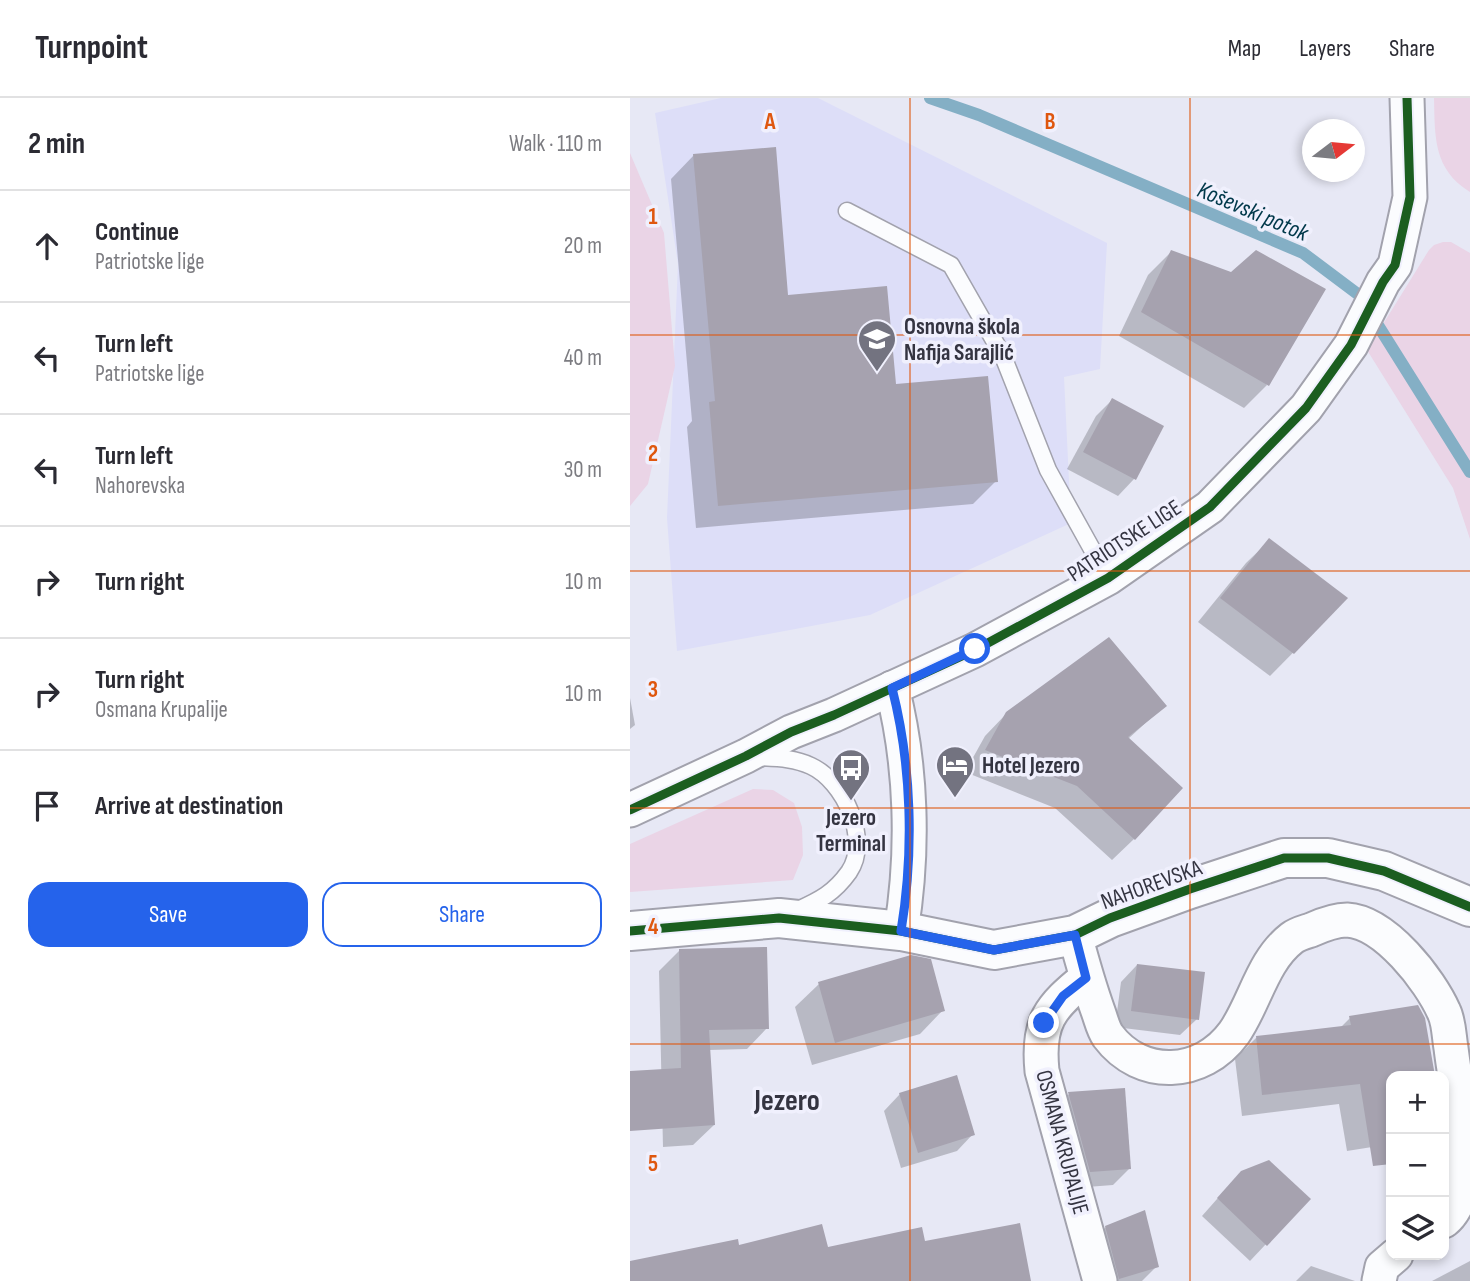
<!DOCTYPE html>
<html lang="en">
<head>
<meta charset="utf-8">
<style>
  :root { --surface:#fff; --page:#f7f7f7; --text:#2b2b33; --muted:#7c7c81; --line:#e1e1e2; --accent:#2563eb }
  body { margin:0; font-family:"Sofia Sans Condensed",sans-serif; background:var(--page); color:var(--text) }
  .controls { position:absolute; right:21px; bottom:21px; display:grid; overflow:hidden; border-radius:14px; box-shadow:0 4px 10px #0003 }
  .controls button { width:63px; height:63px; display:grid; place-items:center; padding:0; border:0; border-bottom:2px solid var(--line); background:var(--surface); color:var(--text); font:35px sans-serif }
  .compass { position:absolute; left:672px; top:21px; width:63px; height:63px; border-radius:50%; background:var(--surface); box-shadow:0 4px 10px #0003; rotate:74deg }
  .stop { position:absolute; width:21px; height:21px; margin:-16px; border:5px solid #2563eb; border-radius:50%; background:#fff }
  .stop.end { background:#2563eb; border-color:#fff; box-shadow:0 2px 7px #0008 }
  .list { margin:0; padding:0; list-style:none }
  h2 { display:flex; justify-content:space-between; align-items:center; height:91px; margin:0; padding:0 28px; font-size:30px }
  h2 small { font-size:23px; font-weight:400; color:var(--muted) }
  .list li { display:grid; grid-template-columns:46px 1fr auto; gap:21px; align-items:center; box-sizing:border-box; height:112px; padding:0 28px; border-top:2px solid var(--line) }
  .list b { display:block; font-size:26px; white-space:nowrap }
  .list p { margin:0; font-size:23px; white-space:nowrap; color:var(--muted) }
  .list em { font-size:23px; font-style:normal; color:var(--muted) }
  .actions { display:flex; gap:14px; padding:21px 28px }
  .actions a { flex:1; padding:16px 0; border:2px solid var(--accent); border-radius:21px; text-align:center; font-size:24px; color:var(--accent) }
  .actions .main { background:var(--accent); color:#fff }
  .icon { flex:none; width:38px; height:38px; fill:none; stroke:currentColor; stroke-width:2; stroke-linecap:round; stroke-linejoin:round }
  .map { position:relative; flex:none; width:840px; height:1183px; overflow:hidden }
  header { display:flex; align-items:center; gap:42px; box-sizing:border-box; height:98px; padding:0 35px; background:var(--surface); border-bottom:2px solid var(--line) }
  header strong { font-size:33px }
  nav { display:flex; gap:38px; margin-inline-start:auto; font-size:24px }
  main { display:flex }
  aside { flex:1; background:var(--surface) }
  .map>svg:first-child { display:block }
  .built { fill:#dddef8 }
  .green { fill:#ead4e6 }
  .shadow { fill:#0003 }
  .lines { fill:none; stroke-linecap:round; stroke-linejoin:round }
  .stream { stroke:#84afc5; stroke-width:12 }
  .building { fill:#a6a2af }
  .service-casing { stroke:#a2a2ad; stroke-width:19 }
  .minor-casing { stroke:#a2a2ad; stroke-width:37 }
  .tertiary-casing { stroke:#a2a2ad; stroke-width:42 }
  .service { stroke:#fbfcfe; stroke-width:16 }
  .minor { stroke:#fbfcfe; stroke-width:33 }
  .tertiary { stroke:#fbfcfe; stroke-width:38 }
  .cycleway-casing { stroke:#f0f0fd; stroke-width:13 }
  .cycleway { stroke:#1b5e20; stroke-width:9 }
  .route { stroke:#2563eb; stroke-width:9 }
  .grid { fill:none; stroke:#df570f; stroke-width:2; stroke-opacity:0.55 }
  .labels { text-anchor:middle; stroke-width:7; stroke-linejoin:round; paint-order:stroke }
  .poi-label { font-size:23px; font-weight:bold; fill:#343441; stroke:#f0f0fd; text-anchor:start }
  .street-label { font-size:23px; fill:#343441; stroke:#f0f0fd }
  .water-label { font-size:24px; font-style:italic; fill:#00384a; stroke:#f0f0fd }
  .district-label { font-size:30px; font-weight:bold; fill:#343441; stroke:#f0f0fd }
  .grid-label { font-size:23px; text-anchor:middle; font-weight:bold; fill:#df570f; stroke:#f0f0fd; stroke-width:7; stroke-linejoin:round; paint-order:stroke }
</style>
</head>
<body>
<header>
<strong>Turnpoint</strong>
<nav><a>Map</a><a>Layers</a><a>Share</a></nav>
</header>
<main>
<aside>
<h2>2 min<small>Walk · 110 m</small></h2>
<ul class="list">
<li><svg class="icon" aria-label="ahead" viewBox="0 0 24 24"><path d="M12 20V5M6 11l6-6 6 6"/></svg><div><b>Continue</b><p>Patriotske lige</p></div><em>20 m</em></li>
<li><svg class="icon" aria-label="left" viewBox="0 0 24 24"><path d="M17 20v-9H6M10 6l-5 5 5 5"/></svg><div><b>Turn left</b><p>Patriotske lige</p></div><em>40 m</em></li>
<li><svg class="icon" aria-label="left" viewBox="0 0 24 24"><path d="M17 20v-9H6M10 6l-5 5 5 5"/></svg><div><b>Turn left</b><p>Nahorevska</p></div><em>30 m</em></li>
<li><svg class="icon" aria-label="right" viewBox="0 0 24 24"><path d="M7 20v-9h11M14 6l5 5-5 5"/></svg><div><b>Turn right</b></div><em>10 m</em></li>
<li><svg class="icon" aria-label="right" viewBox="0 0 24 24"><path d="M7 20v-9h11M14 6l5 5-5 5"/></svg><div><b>Turn right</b><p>Osmana Krupalije</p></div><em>10 m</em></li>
<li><svg class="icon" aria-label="arrive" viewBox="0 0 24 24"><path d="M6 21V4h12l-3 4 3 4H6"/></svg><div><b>Arrive at destination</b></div></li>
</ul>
<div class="actions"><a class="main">Save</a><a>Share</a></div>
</aside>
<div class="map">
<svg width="840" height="1183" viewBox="0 0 840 1183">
  <rect width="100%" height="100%" fill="#e7e8f5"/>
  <polygon class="built" points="91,0 188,0 477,145 470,271 434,279 441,425 240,517 47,553 37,420 48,166 25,15"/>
  <g class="green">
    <path d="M804,0H840V94C803,71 805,39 804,0Z"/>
    <polygon points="0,55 34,135 45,268 18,386 0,408"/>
    <polygon points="813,144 821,144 840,155 840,441 823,390 737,252 799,152 804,147"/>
    <polygon points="123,691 143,692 164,705 172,729 173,757 163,782 0,794 0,746"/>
  </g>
  <g class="shadow">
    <polygon points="64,57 157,199 264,287 366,383 343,406 66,430 57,329 62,323 41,81"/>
    <polygon points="541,154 637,287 614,310 489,238 518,177"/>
    <polygon points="482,302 532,328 504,381 488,398 437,371 466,318"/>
    <polygon points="640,442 716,501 640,578 568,524 616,465"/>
    <polygon points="0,600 5,627 0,631"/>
    <polygon points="534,608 498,641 504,741 482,762 425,710 335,674 355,638 377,615"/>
    <polygon points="50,852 137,930 117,951 79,952 84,1027 63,1047 33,1049 29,873"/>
    <polygon points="507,867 567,921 550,937 485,929 491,884"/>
    <polygon points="189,886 313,912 290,936 182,967 165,909"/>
    <polygon points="720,920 794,920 803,978 761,978 761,1046 717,1053 709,1006 612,1018 605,961 626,940 710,930"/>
    <polygon points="270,996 343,1036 327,1053 271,1070 254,1013"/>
    <polygon points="439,996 500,1070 483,1087 444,1090 423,1012"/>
    <polygon points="595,1092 636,1146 620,1163 572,1118"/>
    <polygon points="476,1129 527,1168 512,1183 469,1183 459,1146"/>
    <polygon points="840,1163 840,1183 802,1183"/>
    <polygon points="681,1168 725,1183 666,1183"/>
  </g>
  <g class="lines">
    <polyline class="stream" points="300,0 349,17 673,155 729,197 840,374"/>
  </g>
  <g class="building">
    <polygon points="146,49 158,197 257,188 266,286 358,278 368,384 88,408 79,304 85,303 63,56"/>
    <polygon points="541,152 601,174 626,152 696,191 639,288 511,214"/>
    <polygon points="482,300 534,328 506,382 453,354"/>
    <polygon points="639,440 718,500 664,556 590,500"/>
    <polygon points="479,539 537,608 498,639 553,690 505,742 447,688 355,652 376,614"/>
    <polygon points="137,849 139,931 79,932 85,1027 0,1033 0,973 51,970 49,851"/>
    <polygon points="281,857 301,861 315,913 205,945 188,884"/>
    <polygon points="507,866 575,874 569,922 501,913"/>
    <polygon points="788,907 795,920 805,978 761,978 761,1066 743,1068 730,986 632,997 626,938 721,927 719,918"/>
    <polygon points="327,977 345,1037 288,1055 269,995"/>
    <polygon points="495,990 501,1071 460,1074 438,994"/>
    <polygon points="639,1062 681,1101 637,1148 587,1100 611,1073"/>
    <polygon points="515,1112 529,1169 489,1181 475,1128"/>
    <polygon points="390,1125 401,1183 0,1183 0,1163 108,1141 109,1147 192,1126 198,1149 292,1129 295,1143"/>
  </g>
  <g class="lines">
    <defs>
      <g id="service">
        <polyline points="217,113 321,167 373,258 418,372 478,480"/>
        <path d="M128,659C147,660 164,660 181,668C214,683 241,742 219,774C204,795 190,802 168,812"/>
      </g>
      <g id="minor">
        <path d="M262,590C282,668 284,754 271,833"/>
        <polyline points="0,712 116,658 161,634 204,617 345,552 478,480 580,409 676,310 721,247 753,184 765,167 780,99 777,0"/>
        <path d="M445,837C452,863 459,888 468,913C471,921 473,931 478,938C511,982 572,979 604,935C625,905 632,863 662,840C667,836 675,834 681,832C692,827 705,822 717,822C755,824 800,882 814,914C819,924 819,939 821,950C824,975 829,999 831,1024C834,1056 840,1101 814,1123"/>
        <path d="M456,880C420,909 407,924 412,973L470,1183"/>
        <polyline points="749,1183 752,1169 766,1157"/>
      </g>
      <polyline id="tertiary" points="0,833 149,820 271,833 364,852 445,837 480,820 560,791 654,760 698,760 754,773 840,809"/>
    </defs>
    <use href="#service" class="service-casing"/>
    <use href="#minor" class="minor-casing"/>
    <use href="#tertiary" class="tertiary-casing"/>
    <use href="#service" class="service"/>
    <use href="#minor" class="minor"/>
    <use href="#tertiary" class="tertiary"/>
    <defs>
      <g id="cycleway">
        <polyline points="0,712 116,658 161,634 204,617 345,552 478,480 580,409 676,310 721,247 753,184 765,167 780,99 777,0"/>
        <polyline points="0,833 149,820 271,833 364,852 445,837 480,820 560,791 654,760 698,760 754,773 840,809"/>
      </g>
    </defs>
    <use href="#cycleway" class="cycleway-casing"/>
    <use href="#cycleway" class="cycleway"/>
  </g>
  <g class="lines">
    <path class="route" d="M345,551L262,590C282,668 284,754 271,833L364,852L445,837L456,880L433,898L414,925"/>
  </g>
  <path class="grid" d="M280,0V1183M560,0V1183M0,237H840M0,473H840M0,710H840M0,946H840"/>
  <defs>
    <symbol id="school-pin" viewBox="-11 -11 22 30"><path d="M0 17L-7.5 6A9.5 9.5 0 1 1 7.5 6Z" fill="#737380" stroke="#f0f0fd"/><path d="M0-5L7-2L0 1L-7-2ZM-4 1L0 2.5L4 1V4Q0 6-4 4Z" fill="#fff"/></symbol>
    <symbol id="hotel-pin" viewBox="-11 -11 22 30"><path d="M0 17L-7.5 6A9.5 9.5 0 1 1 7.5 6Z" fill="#737380" stroke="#f0f0fd"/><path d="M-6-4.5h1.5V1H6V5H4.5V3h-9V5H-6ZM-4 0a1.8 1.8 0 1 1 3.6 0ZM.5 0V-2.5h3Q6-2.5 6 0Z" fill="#fff"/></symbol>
    <symbol id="bus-pin" viewBox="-11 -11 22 30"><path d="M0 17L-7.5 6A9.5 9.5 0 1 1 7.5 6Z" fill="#737380" stroke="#f0f0fd"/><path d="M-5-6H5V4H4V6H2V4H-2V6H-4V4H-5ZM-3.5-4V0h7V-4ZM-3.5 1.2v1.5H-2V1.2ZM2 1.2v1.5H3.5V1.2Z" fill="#fff"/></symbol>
  </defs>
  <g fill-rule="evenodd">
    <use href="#school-pin" x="225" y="219" width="44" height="60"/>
    <use href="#hotel-pin" x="303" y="645" width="44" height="60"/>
    <use href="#bus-pin" x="199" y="648" width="44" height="60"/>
  </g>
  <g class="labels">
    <g class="poi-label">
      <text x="274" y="236">Osnovna škola<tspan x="274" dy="26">Nafija Sarajlić</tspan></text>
      <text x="352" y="675">Hotel Jezero</text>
      <text x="221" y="727" text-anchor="middle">Jezero<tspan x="221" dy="26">Terminal</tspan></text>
    </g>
    <g class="street-label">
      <text transform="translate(494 442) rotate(-33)" y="8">PATRIOTSKE LIGE</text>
      <text transform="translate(521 786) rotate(-20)" y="8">NAHOREVSKA</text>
      <text transform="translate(433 1044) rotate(75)" y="8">OSMANA KRUPALIJE</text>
    </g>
    <g class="water-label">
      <text transform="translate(623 113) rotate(23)" y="8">Koševski potok</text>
    </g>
    <g class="district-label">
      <text x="157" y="1012">Jezero</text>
    </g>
  </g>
  <g class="grid-label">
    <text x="140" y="31">A</text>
    <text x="420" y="31">B</text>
    <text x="23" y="126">1</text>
    <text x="23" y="363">2</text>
    <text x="23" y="599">3</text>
    <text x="23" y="836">4</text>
    <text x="23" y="1073">5</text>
  </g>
</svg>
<div class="controls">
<button>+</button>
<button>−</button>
<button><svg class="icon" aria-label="layers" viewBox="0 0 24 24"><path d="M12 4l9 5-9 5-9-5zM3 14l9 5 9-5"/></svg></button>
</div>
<svg class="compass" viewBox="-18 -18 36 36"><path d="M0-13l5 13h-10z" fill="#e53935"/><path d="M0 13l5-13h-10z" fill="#7c7c81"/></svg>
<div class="stop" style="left:345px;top:551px"></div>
<div class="stop end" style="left:414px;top:925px"></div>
</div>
</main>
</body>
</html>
